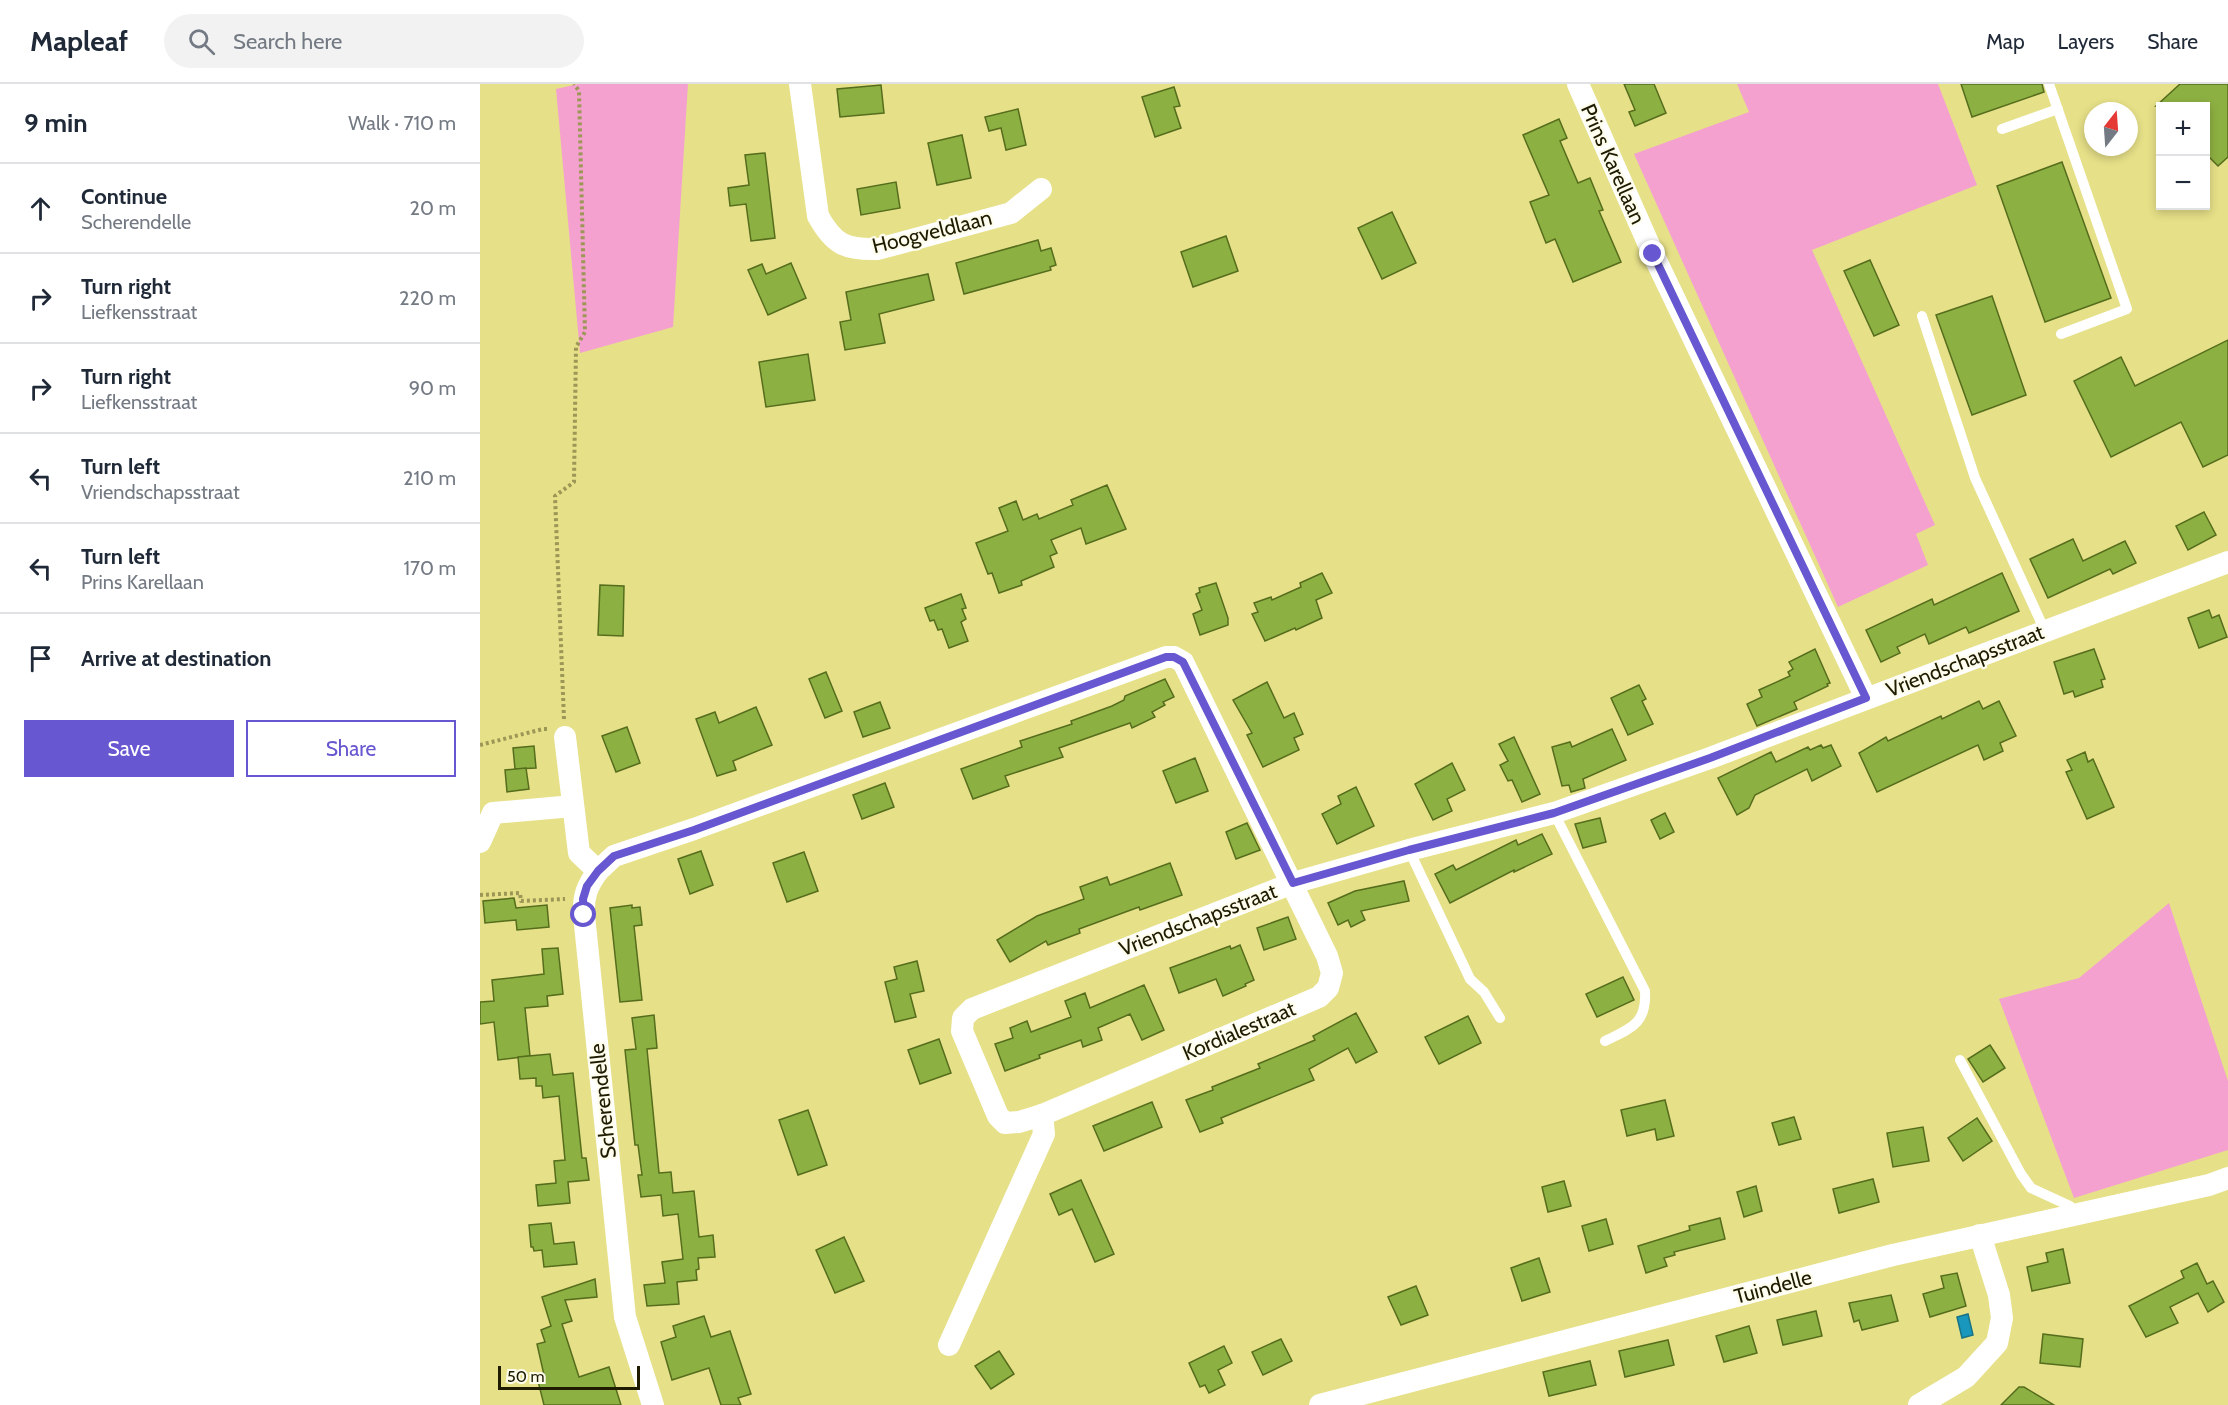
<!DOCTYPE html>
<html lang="en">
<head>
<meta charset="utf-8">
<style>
  :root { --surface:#fff; --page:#f2f2f3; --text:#1f2937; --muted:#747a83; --line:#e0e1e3; --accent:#6757d0 }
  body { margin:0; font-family:Cabin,sans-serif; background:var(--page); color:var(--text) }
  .controls { position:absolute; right:18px; top:18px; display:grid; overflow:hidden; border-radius:0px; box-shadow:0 3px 9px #0003 }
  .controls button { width:54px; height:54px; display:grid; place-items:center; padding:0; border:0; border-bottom:2px solid var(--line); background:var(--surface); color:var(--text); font:30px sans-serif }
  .compass { position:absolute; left:1604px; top:18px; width:54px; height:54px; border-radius:50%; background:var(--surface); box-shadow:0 3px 9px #0003; rotate:17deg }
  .scale { position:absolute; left:18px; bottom:15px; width:142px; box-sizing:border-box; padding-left:6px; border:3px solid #1e1b01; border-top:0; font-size:16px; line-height:21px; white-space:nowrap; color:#1e1b01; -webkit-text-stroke:4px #fefded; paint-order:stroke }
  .stop { position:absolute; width:18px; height:18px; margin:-14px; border:4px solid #6757d0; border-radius:50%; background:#fff }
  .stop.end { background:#6757d0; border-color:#fff; box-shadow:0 2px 6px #0008 }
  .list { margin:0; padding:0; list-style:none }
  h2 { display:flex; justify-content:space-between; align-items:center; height:78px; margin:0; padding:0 24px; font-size:26px }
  h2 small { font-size:20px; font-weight:400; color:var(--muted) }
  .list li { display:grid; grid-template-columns:39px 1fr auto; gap:18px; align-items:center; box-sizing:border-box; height:90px; padding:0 24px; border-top:2px solid var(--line) }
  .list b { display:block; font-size:22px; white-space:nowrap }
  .list p { margin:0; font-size:20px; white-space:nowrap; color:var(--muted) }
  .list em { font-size:20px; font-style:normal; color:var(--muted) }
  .actions { display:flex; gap:12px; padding:18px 24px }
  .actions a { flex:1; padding:14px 0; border:2px solid var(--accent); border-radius:0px; text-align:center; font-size:21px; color:var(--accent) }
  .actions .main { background:var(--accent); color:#fff }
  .icon { flex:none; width:33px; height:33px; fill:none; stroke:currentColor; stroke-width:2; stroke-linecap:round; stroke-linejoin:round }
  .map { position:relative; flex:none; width:1748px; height:1321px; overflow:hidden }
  header { display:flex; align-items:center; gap:36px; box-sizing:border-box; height:84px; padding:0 30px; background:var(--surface); border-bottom:2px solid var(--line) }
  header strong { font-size:28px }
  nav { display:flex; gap:33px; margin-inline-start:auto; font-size:21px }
  .search { width:420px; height:54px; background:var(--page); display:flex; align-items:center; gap:15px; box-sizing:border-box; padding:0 21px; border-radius:33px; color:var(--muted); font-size:22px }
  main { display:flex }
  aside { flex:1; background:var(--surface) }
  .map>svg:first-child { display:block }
  .green { fill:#f4a1d0 }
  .water { fill:#1997bd; stroke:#1a7285; stroke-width:1.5 }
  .building { fill:#8db042; stroke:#556d1c; stroke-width:1.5 }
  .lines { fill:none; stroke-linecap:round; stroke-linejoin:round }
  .path { stroke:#9c9756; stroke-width:4; stroke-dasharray:3 3; stroke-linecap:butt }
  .service { stroke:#fff; stroke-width:10 }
  .minor { stroke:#fff; stroke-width:22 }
  .route { stroke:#6757d0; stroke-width:8 }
  .labels { text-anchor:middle; stroke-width:4.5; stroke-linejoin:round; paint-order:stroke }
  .street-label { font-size:21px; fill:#1e1b01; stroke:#fefded }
</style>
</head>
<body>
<header>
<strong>Mapleaf</strong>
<div class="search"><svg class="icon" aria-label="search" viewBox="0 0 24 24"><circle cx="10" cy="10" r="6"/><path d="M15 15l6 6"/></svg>Search here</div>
<nav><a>Map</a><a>Layers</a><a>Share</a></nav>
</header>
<main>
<aside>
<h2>9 min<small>Walk · 710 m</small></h2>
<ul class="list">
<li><svg class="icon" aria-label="ahead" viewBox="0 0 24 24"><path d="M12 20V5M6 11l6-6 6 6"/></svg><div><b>Continue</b><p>Scherendelle</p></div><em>20 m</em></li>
<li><svg class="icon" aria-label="right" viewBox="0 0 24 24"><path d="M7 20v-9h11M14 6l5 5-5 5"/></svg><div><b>Turn right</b><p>Liefkensstraat</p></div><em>220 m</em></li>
<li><svg class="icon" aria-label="right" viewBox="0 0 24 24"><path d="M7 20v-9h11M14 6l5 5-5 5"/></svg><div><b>Turn right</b><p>Liefkensstraat</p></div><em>90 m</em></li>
<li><svg class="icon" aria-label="left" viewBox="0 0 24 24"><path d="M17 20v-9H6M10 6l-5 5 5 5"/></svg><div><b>Turn left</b><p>Vriendschapsstraat</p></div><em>210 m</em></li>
<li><svg class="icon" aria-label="left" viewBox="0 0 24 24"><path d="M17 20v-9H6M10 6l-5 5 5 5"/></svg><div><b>Turn left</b><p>Prins Karellaan</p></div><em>170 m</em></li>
<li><svg class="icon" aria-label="arrive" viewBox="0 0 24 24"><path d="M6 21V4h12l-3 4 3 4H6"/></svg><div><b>Arrive at destination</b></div></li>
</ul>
<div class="actions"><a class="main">Save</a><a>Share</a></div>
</aside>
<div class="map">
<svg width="1748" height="1321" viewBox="0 0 1748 1321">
  <rect width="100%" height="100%" fill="#e6e088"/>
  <g class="green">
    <polygon points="98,0 208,0 193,243 100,269 76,5"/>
    <polygon points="1257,0 1458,0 1497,101 1332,166 1455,441 1436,450 1448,481 1358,523 1154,70 1269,28"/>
    <polygon points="1689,819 1748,997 1748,1066 1594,1114 1519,915 1599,894"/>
  </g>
  <polygon class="water" points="1488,1230 1493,1251 1482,1254 1477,1233"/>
  <g class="building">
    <polygon points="1144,0 1174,0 1186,29 1155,42 1149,28 1155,26"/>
    <polygon points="1481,0 1562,0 1564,8 1492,33"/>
    <polygon points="1700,0 1748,0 1748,73 1738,82 1725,69 1725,22 1676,22"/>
    <polygon points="401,1 404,29 360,33 357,5"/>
    <polygon points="694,3 700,22 694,23 701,44 675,53 662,13"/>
    <polygon points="538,25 546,61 526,66 521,44 509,47 505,33"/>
    <polygon points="1079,35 1087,54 1080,57 1098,99 1110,94 1123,126 1119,127 1141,178 1093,198 1075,155 1066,159 1050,118 1069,111 1043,51"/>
    <polygon points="482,51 491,94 457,101 448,59"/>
    <polygon points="285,69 295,154 271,157 266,120 250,122 248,104 269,101 265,71"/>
    <polygon points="1582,78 1631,214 1565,238 1517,102"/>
    <polygon points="416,98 420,124 381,131 377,105"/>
    <polygon points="912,128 936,179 902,195 878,144"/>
    <polygon points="746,152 758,187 713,203 701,168"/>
    <polygon points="558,156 561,167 571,164 576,181 570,183 571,186 484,210 476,179"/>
    <polygon points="1390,176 1419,241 1394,252 1364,187"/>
    <polygon points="311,179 326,214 288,231 268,186 282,180 286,190"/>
    <polygon points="448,190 454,216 399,230 405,259 365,266 360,238 371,236 366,208"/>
    <polygon points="1512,212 1546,311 1492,331 1456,231"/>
    <polygon points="1748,256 1748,371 1723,383 1701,338 1631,373 1594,297 1641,273 1655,302"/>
    <polygon points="328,270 335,316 286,323 279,278"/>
    <polygon points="627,401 646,445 606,460 601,444 571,456 577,469 570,472 574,483 541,497 542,501 519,509 512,489 508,490 496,459 528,447 519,424 536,417 543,436 557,430 559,435 593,421 591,416"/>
    <polygon points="1724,428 1736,451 1708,466 1696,442"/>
    <polygon points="1593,455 1603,477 1645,457 1656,479 1633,490 1630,485 1568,514 1550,475"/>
    <polygon points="842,489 852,509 836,516 842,534 816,546 815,544 785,557 772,530 778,528 774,519 791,513 792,516 821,503 820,499"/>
    <polygon points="1522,489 1539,527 1489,549 1486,543 1449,560 1445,550 1417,563 1420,569 1401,578 1386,546 1452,515 1454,521"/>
    <polygon points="736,499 748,534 748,541 720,551 713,530 722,526 716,510 720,508 719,504"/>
    <polygon points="120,501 144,502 143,552 118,551"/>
    <polygon points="481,510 486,524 482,525 486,535 481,538 488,557 469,564 462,545 458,546 454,536 450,537 445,524"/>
    <polygon points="1729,526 1732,534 1739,531 1747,553 1719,564 1708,534"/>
    <polygon points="1335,565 1350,599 1347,600 1348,602 1314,618 1317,625 1277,642 1267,620 1282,613 1279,606 1310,592 1308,588 1313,585 1309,578"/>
    <polygon points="1614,565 1625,595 1621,596 1623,603 1595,613 1593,607 1584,610 1574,578"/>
    <polygon points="346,588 362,627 345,634 329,595"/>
    <polygon points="685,595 694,613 683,618 685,621 672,628 675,633 652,644 650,639 579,664 583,673 525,692 529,702 493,715 481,685 542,663 540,657 592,640 591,637 632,622 644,616 645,612"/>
    <polygon points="787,598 804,634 814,629 823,650 814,654 819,666 783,683 767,651 772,649 753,616"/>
    <polygon points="1159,601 1166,615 1162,617 1173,640 1148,651 1131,614"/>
    <polygon points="1499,617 1503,625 1519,617 1536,652 1520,659 1523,667 1504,676 1498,661 1397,708 1379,669 1406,653 1408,657 1461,632 1462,635"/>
    <polygon points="400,618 410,644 383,653 374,628"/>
    <polygon points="276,623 292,661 253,677 256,686 237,692 216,635 235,628 239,639"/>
    <polygon points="147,643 160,679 136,688 122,652"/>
    <polygon points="1132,645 1146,676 1103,695 1105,704 1091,708 1089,701 1082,702 1072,663 1090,658 1092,663"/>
    <polygon points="1034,653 1060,710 1042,718 1032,696 1028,697 1020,681 1028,677 1019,660"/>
    <polygon points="1341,661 1343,664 1351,661 1361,682 1332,697 1327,685 1275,711 1269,724 1257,731 1238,694 1291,668 1296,678 1328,663 1330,666"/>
    <polygon points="54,662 56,684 35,685 33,664"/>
    <polygon points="1605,668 1608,678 1613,675 1634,723 1607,735 1586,688 1592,686 1587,676"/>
    <polygon points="715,674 728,707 696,719 683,687"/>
    <polygon points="972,679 985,706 967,715 972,727 953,736 935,700"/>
    <polygon points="46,684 49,705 27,708 25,686"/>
    <polygon points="405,699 414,723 382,735 373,711"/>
    <polygon points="876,703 894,742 857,760 842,730 861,720 858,712"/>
    <polygon points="1185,729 1194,748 1180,755 1171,736"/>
    <polygon points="1120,734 1126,758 1103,764 1095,740"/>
    <polygon points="767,739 780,766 756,775 746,748"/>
    <polygon points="1062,750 1072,770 1034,788 1034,786 970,819 955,790 973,781 976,786 1036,756 1038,761"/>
    <polygon points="221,767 233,801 210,810 198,775"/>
    <polygon points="324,768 338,807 307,818 293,779"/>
    <polygon points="690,779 702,811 660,826 659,823 599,845 600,849 568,861 566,857 530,878 517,856 557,832 604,815 600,803 627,793 630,801"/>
    <polygon points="924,797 929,817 881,827 885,836 871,843 868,836 858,841 848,819 875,807"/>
    <polygon points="34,814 36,824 67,821 69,843 37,846 36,836 5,839 3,817"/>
    <polygon points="152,821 152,824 160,823 162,841 154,842 162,916 140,918 130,824"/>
    <polygon points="808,833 816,855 784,866 777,844"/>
    <polygon points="760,861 774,896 765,900 766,902 743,912 736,895 699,909 690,884 750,862 751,865"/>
    <polygon points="78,864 83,910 67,912 68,922 45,924 50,972 18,976 14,938 0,940 0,918 14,917 12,896 64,890 62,865"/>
    <polygon points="437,877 444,907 430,910 436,933 415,938 405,898 417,895 414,883"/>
    <polygon points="1143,893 1154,916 1117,933 1106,910"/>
    <polygon points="664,901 684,946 662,956 650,930 618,944 622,956 603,963 601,956 559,971 560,974 525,987 515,960 533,954 530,944 547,937 551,948 591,933 585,917 605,909 610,924"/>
    <polygon points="876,929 897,968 876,979 868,964 829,985 834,996 741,1034 743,1039 720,1048 706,1016 733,1006 732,1003 780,984 778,980 835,956 833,952"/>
    <polygon points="174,931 177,964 167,965 179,1089 191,1088 193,1109 214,1107 219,1153 233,1151 235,1173 218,1174 219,1185 216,1186 217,1196 197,1198 199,1220 167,1222 164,1201 185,1199 182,1178 203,1175 198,1130 183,1132 181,1111 161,1113 158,1091 162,1091 158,1061 155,1061 145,966 156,965 152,934"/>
    <polygon points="988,932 1001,959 959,980 945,953"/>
    <polygon points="459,955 471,989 440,1000 428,966"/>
    <polygon points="1510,961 1525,984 1503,998 1488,975"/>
    <polygon points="70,970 73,991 93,989 102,1074 106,1074 109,1096 88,1098 90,1119 58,1122 56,1101 76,1099 74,1077 85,1076 79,1012 63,1014 62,1002 56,1002 56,994 40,995 38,973"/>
    <polygon points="1185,1016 1194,1052 1177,1056 1175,1045 1147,1052 1141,1026"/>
    <polygon points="672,1018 682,1043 624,1067 613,1042"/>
    <polygon points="328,1026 347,1081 318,1091 299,1036"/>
    <polygon points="1314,1033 1321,1055 1299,1061 1292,1039"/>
    <polygon points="1497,1034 1512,1057 1483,1077 1468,1054"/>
    <polygon points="1443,1043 1449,1077 1413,1083 1407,1049"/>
    <polygon points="1393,1095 1399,1118 1359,1129 1353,1105"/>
    <polygon points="601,1096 634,1170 615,1178 592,1125 579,1131 570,1110"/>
    <polygon points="1084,1097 1091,1122 1068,1128 1062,1103"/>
    <polygon points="1276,1102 1282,1127 1264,1133 1257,1108"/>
    <polygon points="1240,1134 1245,1155 1194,1168 1195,1171 1184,1174 1187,1182 1166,1189 1158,1162 1210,1146 1209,1142"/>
    <polygon points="1126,1135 1133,1160 1109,1167 1102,1142"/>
    <polygon points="71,1139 74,1160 94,1158 97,1180 64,1183 62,1166 54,1167 53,1163 51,1163 49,1141"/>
    <polygon points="364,1153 384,1197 355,1209 336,1166"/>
    <polygon points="1583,1165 1590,1199 1552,1207 1547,1183 1568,1178 1566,1169"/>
    <polygon points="1059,1174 1070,1208 1042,1217 1031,1184"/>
    <polygon points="1717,1179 1727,1200 1733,1197 1744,1218 1728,1228 1718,1209 1690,1223 1698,1239 1666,1253 1649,1222 1704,1194 1701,1187"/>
    <polygon points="1477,1189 1486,1222 1450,1233 1443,1210 1464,1204 1461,1192"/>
    <polygon points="115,1195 117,1213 85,1216 92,1237 82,1240 99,1293 129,1283 141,1321 64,1321 57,1293 64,1291 57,1260 65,1258 61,1246 71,1242 62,1213"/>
    <polygon points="936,1202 948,1231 921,1241 908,1213"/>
    <polygon points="1411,1211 1418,1237 1382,1246 1379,1236 1374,1238 1369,1219"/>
    <polygon points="1336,1227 1342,1252 1303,1261 1297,1236"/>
    <polygon points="224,1232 231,1253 250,1247 271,1310 258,1314 261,1321 241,1321 229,1284 192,1296 181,1258 196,1253 193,1242"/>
    <polygon points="1269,1242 1277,1269 1244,1278 1236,1252"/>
    <polygon points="1563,1250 1603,1255 1600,1283 1560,1279"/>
    <polygon points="801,1255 812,1277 783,1291 772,1268"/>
    <polygon points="1188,1256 1194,1281 1145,1293 1139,1267"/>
    <polygon points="744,1262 752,1279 738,1286 745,1301 729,1309 725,1301 720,1303 709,1279"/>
    <polygon points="519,1267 534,1290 511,1305 495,1282"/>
    <polygon points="1110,1277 1116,1301 1069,1312 1063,1288"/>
    <polygon points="1539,1303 1544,1303 1574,1321 1521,1321"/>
  </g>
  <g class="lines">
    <g class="path">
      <polyline points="84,635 75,412 94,398 96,263 105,248 99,7 94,0"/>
      <polyline points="0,661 63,645 69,645"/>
      <polyline points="0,811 40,809 41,817 85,815"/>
    </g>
    <g class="service">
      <polyline points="1569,0 1647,225 1581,250"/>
      <polyline points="1522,45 1578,25"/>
      <polyline points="1442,232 1495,394 1565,547"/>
      <path d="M1074,729L1165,907C1167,940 1150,945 1125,957"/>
      <polyline points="929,766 990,895 1004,908 1020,934"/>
      <polyline points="1480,976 1541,1090 1551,1104 1590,1122 1595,1129"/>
    </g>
    <g class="minor">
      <path d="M320,0L338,132C354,161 366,166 398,165L531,129L561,105"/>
      <polyline points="1098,0 1173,170 1386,614"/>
      <path d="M85,653L99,769L118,787C107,802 103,812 104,831L145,1233L173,1321"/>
      <polyline points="0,758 13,729 93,722"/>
      <polyline points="118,787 134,772 214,745 686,573 694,573 703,578 847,872 852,889 848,904 839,913 562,1031 539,1038 525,1039 518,1032 482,947 483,934 492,925 813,799 929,766 1074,729 1230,674 1748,478"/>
      <polyline points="469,1261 564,1050 562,1031"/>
      <polyline points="840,1321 1413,1171 1729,1101 1748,1094"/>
      <polyline points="1439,1321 1486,1293 1517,1259 1522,1234 1519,1211 1500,1151"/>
    </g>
  </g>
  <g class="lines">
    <polyline class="route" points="104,831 103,815 107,802 118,787 134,772 214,746 686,573 694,573 703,578 813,799 929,766 1074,729 1230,674 1386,614 1173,170"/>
  </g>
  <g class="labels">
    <g class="street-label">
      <text transform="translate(1133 80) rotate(66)" y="7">Prins Karellaan</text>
      <text transform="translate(452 148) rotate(-14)" y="7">Hoogveldlaan</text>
      <text transform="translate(1485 577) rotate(-21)" y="7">Vriendschapsstraat</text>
      <text transform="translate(718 836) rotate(-21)" y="7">Vriendschapsstraat</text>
      <text transform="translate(759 947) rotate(-23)" y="7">Kordialestraat</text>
      <text transform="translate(123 1017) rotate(-96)" y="7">Scherendelle</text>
      <text transform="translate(1293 1203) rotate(-15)" y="7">Tuindelle</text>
    </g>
  </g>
</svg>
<div class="controls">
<button>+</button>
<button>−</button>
</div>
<svg class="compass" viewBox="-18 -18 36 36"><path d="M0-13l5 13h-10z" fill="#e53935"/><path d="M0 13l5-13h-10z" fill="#747a83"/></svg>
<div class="scale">50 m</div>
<div class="stop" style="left:104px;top:831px"></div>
<div class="stop end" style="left:1173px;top:170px"></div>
</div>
</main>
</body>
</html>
